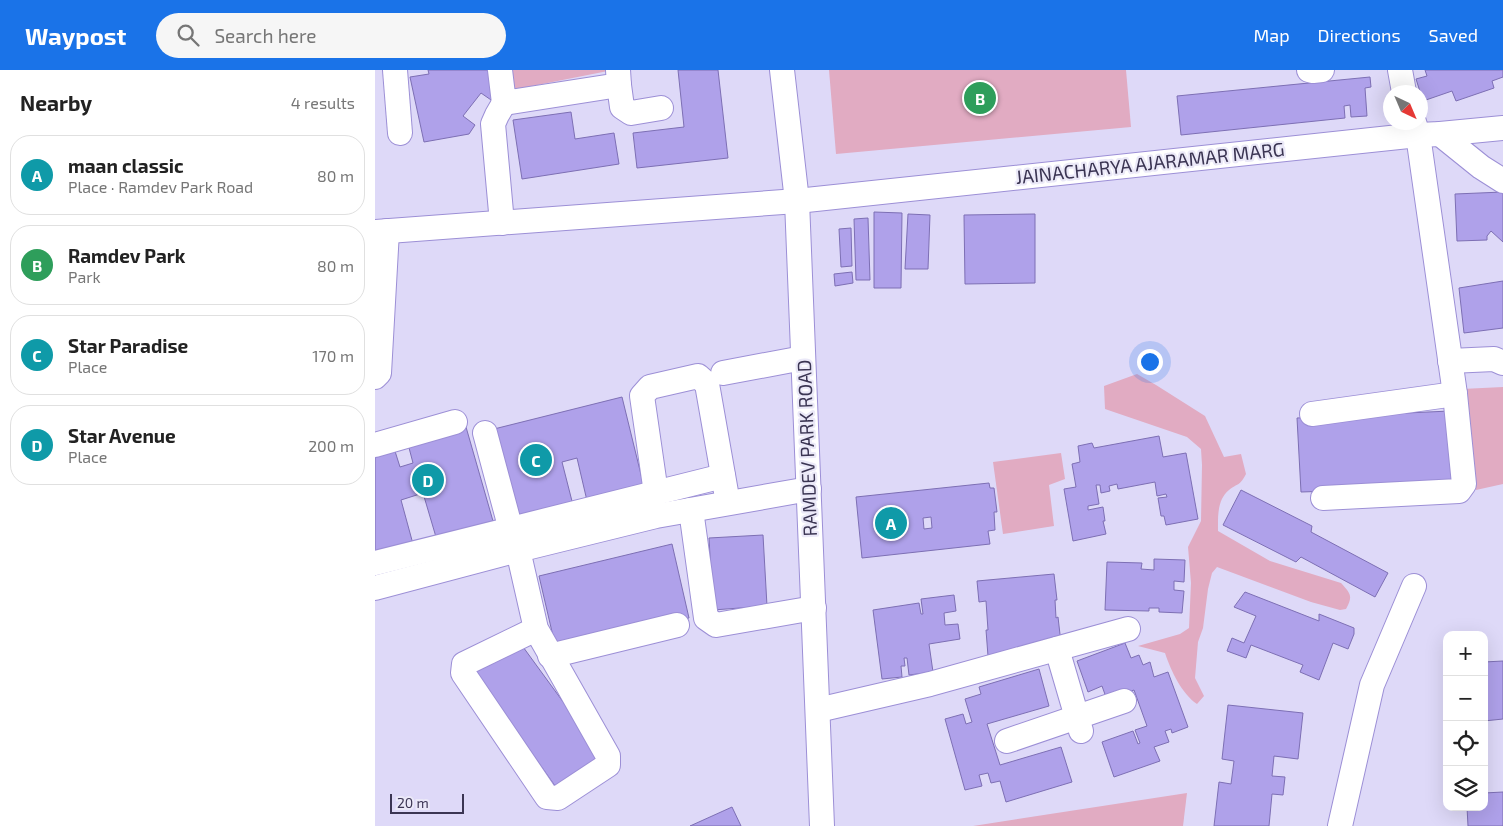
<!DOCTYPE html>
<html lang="en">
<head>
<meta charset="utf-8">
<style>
  :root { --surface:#fff; --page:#f6f6f6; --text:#222; --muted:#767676; --line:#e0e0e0; --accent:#1a73e8 }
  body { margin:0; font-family:"Exo 2",sans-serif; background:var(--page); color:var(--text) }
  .controls { position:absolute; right:15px; bottom:15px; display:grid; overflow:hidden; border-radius:10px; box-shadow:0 5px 20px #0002 }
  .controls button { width:45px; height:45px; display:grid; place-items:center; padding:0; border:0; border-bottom:1px solid var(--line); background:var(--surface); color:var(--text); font:25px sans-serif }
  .compass { position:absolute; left:1008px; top:15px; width:45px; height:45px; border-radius:50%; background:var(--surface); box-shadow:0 5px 20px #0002; rotate:136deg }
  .scale { position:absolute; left:15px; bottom:12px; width:74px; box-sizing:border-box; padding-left:5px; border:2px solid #3b3553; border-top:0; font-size:14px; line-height:18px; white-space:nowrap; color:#3b3553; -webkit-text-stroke:4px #ebe9f8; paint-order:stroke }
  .you { position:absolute; left:774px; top:291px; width:18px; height:18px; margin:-12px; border:4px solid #fff; border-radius:50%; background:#1a73e8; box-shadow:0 0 0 8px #1a73e833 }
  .badge { display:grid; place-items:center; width:32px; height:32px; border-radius:50%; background:var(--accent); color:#fff; font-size:16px; font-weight:700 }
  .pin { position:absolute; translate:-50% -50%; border:2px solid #fff; box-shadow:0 1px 5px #0006 }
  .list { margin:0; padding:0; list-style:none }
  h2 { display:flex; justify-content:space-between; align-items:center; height:65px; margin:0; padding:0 20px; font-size:21px }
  h2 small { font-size:16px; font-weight:400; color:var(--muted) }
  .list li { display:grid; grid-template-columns:32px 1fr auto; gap:15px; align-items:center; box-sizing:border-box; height:80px; margin:0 10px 10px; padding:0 10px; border:1px solid var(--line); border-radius:20px }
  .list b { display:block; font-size:19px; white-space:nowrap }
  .list p { margin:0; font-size:16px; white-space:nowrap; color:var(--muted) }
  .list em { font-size:16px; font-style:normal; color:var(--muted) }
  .icon { flex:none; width:28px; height:28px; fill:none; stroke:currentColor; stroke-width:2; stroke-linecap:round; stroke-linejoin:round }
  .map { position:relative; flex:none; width:1128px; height:756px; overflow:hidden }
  header { display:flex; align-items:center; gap:30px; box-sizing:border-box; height:70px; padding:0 25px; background:var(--accent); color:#fff }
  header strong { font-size:24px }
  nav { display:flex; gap:28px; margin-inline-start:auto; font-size:18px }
  .search { width:350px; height:45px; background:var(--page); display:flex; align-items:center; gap:12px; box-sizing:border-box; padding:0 18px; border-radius:28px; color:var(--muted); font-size:19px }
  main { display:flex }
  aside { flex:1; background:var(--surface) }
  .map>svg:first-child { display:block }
  .green { fill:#e1abc2 }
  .building { fill:#afa1ea; stroke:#7d6fb4; fill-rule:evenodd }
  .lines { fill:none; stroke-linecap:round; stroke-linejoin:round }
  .street-casing { stroke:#9c8fd6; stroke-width:26 }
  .street { stroke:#fff; stroke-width:24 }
  .labels { text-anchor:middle; stroke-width:4.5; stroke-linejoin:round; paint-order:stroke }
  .street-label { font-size:19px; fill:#3b3553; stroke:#ebe9f8 }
</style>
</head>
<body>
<header>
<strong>Waypost</strong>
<div class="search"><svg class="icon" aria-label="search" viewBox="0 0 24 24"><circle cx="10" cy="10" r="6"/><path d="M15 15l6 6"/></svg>Search here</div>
<nav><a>Map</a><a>Directions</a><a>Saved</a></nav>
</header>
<main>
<aside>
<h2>Nearby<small>4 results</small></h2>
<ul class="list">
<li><span class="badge" style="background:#0f9aa8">A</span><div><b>maan classic</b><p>Place · Ramdev Park Road</p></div><em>80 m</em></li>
<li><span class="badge" style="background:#2e9e5b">B</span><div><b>Ramdev Park</b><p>Park</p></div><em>80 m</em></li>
<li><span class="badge" style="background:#0f9aa8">C</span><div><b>Star Paradise</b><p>Place</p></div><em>170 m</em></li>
<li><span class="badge" style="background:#0f9aa8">D</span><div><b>Star Avenue</b><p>Place</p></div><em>200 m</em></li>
</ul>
</aside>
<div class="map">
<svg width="1128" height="756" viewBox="0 0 1128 756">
  <rect width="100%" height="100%" fill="#ded9f8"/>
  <g class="green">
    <polygon points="135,0 238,0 137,20"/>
    <polygon points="454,0 751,0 756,57 461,84"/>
    <path d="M762,304L781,315L830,346L849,387L866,384L871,404C865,416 863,413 854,420C842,430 843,446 843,461L895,491L966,513C976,524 978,526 971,539L965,540L936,532L842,497L837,503L833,519L828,558L823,572L820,608L829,626L822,634C807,624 796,601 790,583L763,576L805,564L814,558L816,513L813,477L826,451L827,395L826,379L812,367L730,339L729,316Z"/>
    <polygon points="1128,317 1128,414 1101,420 1088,399 1087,319"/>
    <polygon points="686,383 690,409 674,415 679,456 628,464 618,392"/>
    <polygon points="812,723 808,756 598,756"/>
  </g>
  <g class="building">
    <polygon points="53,0 122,0 119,32 106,23 88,46 100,55 94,64 49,72 35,7 54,4"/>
    <polygon points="303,0 343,0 353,88 262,98 258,63 309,57"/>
    <polygon points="1050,0 1128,0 1128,7 1117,11 1119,18 1081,31 1077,21 1048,31 1041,9 1052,6"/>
    <polygon points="995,7 996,17 990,18 992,46 976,47 975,35 969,36 970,48 806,65 802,26"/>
    <polygon points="196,42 200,69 239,63 244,94 147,109 138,50"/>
    <polygon points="1128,122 1128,172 1116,161 1112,166 1112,170 1082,171 1080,124"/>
    <polygon points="499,142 527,143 526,218 499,218"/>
    <polygon points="533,144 555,145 553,199 530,199"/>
    <polygon points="660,144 660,213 590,214 589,145"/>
    <polygon points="493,148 495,210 481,210 479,149"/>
    <polygon points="476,158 477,196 466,197 464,159"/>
    <polygon points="477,202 478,213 460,216 459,204"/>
    <polygon points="1128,211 1128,258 1089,263 1084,218"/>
    <polygon points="247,327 270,421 213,435 202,388 187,392 199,439 143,453 119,359"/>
    <polygon points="1075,341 1078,417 926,422 922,348"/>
    <polygon points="91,357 118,451 61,467 48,423 26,430 38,474 0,485 0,384 19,378 25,397 38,393 33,374"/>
    <polygon points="784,366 788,387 811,383 823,449 791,455 789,446 786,446 783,428 792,427 791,424 782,426 780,412 743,419 742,414 734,416 735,421 726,423 725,415 721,415 724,434 713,436 713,440 728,437 730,451 728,451 731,464 698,471 689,419 701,417 697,394 705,392 703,376 717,373 719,378"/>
    <path d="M614,413L615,418H619L622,442H619L620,460L613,461L615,474L487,488L481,427ZM556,447L557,458L549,459L548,448Z"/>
    <polygon points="866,420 937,456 936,462 1013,503 1000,527 926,487 921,492 848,455"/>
    <polygon points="388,465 392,536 338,540 334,468"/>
    <polygon points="297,474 314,548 181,579 164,506"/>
    <polygon points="779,489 810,490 809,512 799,511 799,520 809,521 807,543 784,542 784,538 774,538 774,541 730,540 732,492 767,493 766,499 779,500"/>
    <polygon points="679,504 682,530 680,530 681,548 683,547 686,573 613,586 611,560 613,560 611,531 604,532 602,511"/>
    <polygon points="870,522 944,551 944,544 979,558 979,564 973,579 958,573 944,610 925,602 928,595 876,575 871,588 852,581 857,568 869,573 881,546 859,537"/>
    <polygon points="579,525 581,541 569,543 570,555 583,554 585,569 554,574 558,602 534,605 532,588 529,588 530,596 526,596 527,607 507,609 498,540 544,533 546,544 548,544 546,529"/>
    <polygon points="143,570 229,688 183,720 97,599"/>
    <polygon points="750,573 756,588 764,585 768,595 775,592 779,607 793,602 813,657 797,663 796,659 790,661 794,672 779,677 785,691 739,707 727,672 758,661 763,674 765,673 760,660 772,656 759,620 732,630 727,616 713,622 702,591"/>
    <polygon points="1128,591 1128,649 1109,651 1109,592"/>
    <polygon points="664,599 674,636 612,654 625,695 686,677 697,712 631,732 625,711 616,713 613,703 604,705 607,716 590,720 570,649 588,644 591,654 597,652 590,629 606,624 604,617"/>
    <polygon points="853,635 928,643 923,689 899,686 897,706 910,707 908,725 897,724 894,756 839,756 844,712 856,714 859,691 847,689"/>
    <polygon points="1128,722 1128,756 1093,756 1092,737 1109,737 1109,723"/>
    <polygon points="357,737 366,756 315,756"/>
  </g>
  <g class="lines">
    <defs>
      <g id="street">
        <polyline points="20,0 25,63"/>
        <polyline points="125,0 129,33 244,15 243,0"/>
        <polyline points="407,0 422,131 447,756"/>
        <polyline points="934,0 938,1 947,0"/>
        <polyline points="1025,0 1029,22"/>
        <polyline points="244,15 247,37 256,43 286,38"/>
        <polyline points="1065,64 1106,97 1128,111"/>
        <polyline points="127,153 118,54 122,45 129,33"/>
        <polyline points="0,162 422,131 1043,65 1065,64 1128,58"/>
        <polyline points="1075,291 1119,289 1128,293"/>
        <polyline points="348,303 428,288"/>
        <polyline points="0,307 4,303 12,161"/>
        <polyline points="937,344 1080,324"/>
        <polyline points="110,363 136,460"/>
        <polyline points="0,375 80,352"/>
        <polyline points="281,423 267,326 275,317 323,306 332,314 351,422"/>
        <polyline points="948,428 1084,421 1089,414 1080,324 1043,65 1039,52"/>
        <polyline points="316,440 331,548 341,555 439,538"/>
        <polyline points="0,493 348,406"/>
        <polyline points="0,518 143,480"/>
        <polyline points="161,559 233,686 233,695 183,728 172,727 88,603 89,594 161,559 143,480 281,446 434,419"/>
        <polyline points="682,579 706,661"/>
        <polyline points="175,586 302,555"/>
        <polyline points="443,640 555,614 753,559"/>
        <polyline points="632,671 749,631"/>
        <polyline points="965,756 997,615 1039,516"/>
      </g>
    </defs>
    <use href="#street" class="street-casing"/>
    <use href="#street" class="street"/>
  </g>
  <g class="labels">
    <g class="street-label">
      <text transform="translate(775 93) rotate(-6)" y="7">JAINACHARYA AJARAMAR MARG</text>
      <text transform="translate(432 378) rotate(-92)" y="7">RAMDEV PARK ROAD</text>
    </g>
  </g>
</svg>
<div class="controls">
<button>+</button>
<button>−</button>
<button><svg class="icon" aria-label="locate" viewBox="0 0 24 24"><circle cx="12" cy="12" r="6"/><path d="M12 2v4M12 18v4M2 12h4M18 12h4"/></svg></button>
<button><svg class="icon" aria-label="layers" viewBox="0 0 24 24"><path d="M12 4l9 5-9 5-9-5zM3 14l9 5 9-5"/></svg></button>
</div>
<svg class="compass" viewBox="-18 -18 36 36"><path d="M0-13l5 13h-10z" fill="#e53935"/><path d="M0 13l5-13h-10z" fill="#767676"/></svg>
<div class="scale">20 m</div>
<div class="you"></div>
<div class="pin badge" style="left:516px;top:453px;background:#0f9aa8">A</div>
<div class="pin badge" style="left:605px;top:28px;background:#2e9e5b">B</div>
<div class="pin badge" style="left:161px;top:390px;background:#0f9aa8">C</div>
<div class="pin badge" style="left:53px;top:410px;background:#0f9aa8">D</div>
</div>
</main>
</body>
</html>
